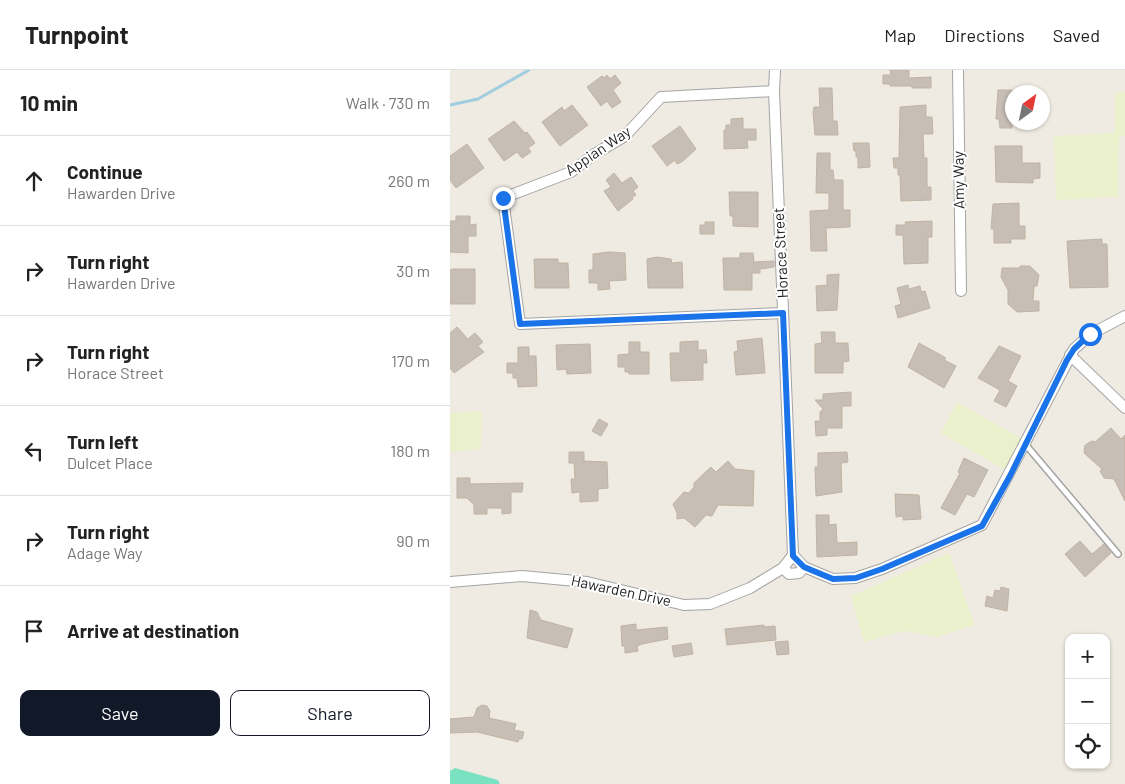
<!DOCTYPE html>
<html lang="en">
<head>
<meta charset="utf-8">
<style>
  :root { --surface:#fff; --page:#f2f2f2; --text:#222; --muted:#767676; --line:#e0e0e0; --accent:#111827 }
  body { margin:0; font-family:Barlow,sans-serif; background:var(--page); color:var(--text) }
  .controls { position:absolute; right:15px; bottom:15px; display:grid; overflow:hidden; border-radius:10px; box-shadow:0 1px 4px #0004 }
  .controls button { width:45px; height:45px; display:grid; place-items:center; padding:0; border:0; border-bottom:1px solid var(--line); background:var(--surface); color:var(--text); font:25px sans-serif }
  .compass { position:absolute; left:555px; top:15px; width:45px; height:45px; border-radius:50%; background:var(--surface); box-shadow:0 1px 4px #0004; rotate:33deg }
  .stop { position:absolute; width:15px; height:15px; margin:-11px; border:4px solid #1a73e8; border-radius:50%; background:#fff }
  .stop.end { background:#1a73e8; border-color:#fff; box-shadow:0 1px 5px #0008 }
  .list { margin:0; padding:0; list-style:none }
  h2 { display:flex; justify-content:space-between; align-items:center; height:65px; margin:0; padding:0 20px; font-size:21px }
  h2 small { font-size:16px; font-weight:400; color:var(--muted) }
  .list li { display:grid; grid-template-columns:32px 1fr auto; gap:15px; align-items:center; box-sizing:border-box; height:90px; padding:0 20px; border-top:1px solid var(--line) }
  .list b { display:block; font-size:19px; white-space:nowrap }
  .list p { margin:0; font-size:16px; white-space:nowrap; color:var(--muted) }
  .list em { font-size:16px; font-style:normal; color:var(--muted) }
  .actions { display:flex; gap:10px; padding:15px 20px }
  .actions a { flex:1; padding:11px 0; border:1px solid var(--accent); border-radius:10px; text-align:center; font-size:18px; color:var(--accent) }
  .actions .main { background:var(--accent); color:#fff }
  .icon { flex:none; width:28px; height:28px; fill:none; stroke:currentColor; stroke-width:2; stroke-linecap:round; stroke-linejoin:round }
  .map { position:relative; flex:none; width:675px; height:714px; overflow:hidden }
  header { display:flex; align-items:center; gap:30px; box-sizing:border-box; height:70px; padding:0 25px; background:var(--surface); border-bottom:1px solid var(--line) }
  header strong { font-size:24px }
  nav { display:flex; gap:28px; margin-inline-start:auto; font-size:18px }
  main { display:flex }
  aside { flex:1; background:var(--surface) }
  .map>svg:first-child { display:block }
  .farmland { fill:#eaefcc }
  .pitch { fill:#7be2c1 }
  .lines { fill:none; stroke-linecap:round; stroke-linejoin:round }
  .stream { stroke:#a0cddf; stroke-width:3 }
  .building { fill:#c7beb5; stroke:#c1b3a4 }
  .lane-casing { stroke:#a4a4a4; stroke-width:8 }
  .street-casing { stroke:#a4a4a4; stroke-width:12 }
  .lane { stroke:#fff; stroke-width:5 }
  .street { stroke:#fff; stroke-width:10 }
  .route { stroke:#1a73e8; stroke-width:6 }
  .labels { text-anchor:middle; stroke-width:4; stroke-linejoin:round; paint-order:stroke }
  .street-label { font-size:15px; fill:#1d1d1d; stroke:#fff }
</style>
</head>
<body>
<header>
<strong>Turnpoint</strong>
<nav><a>Map</a><a>Directions</a><a>Saved</a></nav>
</header>
<main>
<aside>
<h2>10 min<small>Walk · 730 m</small></h2>
<ul class="list">
<li><svg class="icon" aria-label="ahead" viewBox="0 0 24 24"><path d="M12 20V5M6 11l6-6 6 6"/></svg><div><b>Continue</b><p>Hawarden Drive</p></div><em>260 m</em></li>
<li><svg class="icon" aria-label="right" viewBox="0 0 24 24"><path d="M7 20v-9h11M14 6l5 5-5 5"/></svg><div><b>Turn right</b><p>Hawarden Drive</p></div><em>30 m</em></li>
<li><svg class="icon" aria-label="right" viewBox="0 0 24 24"><path d="M7 20v-9h11M14 6l5 5-5 5"/></svg><div><b>Turn right</b><p>Horace Street</p></div><em>170 m</em></li>
<li><svg class="icon" aria-label="left" viewBox="0 0 24 24"><path d="M17 20v-9H6M10 6l-5 5 5 5"/></svg><div><b>Turn left</b><p>Dulcet Place</p></div><em>180 m</em></li>
<li><svg class="icon" aria-label="right" viewBox="0 0 24 24"><path d="M7 20v-9h11M14 6l5 5-5 5"/></svg><div><b>Turn right</b><p>Adage Way</p></div><em>90 m</em></li>
<li><svg class="icon" aria-label="arrive" viewBox="0 0 24 24"><path d="M6 21V4h12l-3 4 3 4H6"/></svg><div><b>Arrive at destination</b></div></li>
</ul>
<div class="actions"><a class="main">Save</a><a>Share</a></div>
</aside>
<div class="map">
<svg width="675" height="714" viewBox="0 0 675 714">
  <rect width="100%" height="100%" fill="#efebe2"/>
  <g class="farmland">
    <polygon points="665,22 675,22 675,66 669,67 668,127 606,130 604,66 665,63"/>
    <polygon points="507,332 572,369 555,400 491,363"/>
    <polygon points="32,341 31,379 0,382 0,343"/>
    <polygon points="499,483 525,555 487,567 455,561 414,572 401,526"/>
  </g>
  <polygon class="pitch" points="5,698 48,710 50,714 0,714 0,701"/>
  <g class="lines">
    <polyline class="stream" points="0,35 28,29 79,0"/>
  </g>
  <g class="building">
    <polygon points="440,0 459,0 459,8 481,7 481,18 462,18 462,16 440,16 440,14 433,14 433,5 441,5"/>
    <polygon points="157,5 160,9 165,5 171,13 163,20 171,32 162,38 157,31 151,36 137,17 152,6 154,8"/>
    <polygon points="369,18 382,18 383,51 387,51 388,65 365,65 363,42 364,37 370,37"/>
    <polygon points="548,20 562,20 562,58 550,58 549,49 546,49"/>
    <polygon points="122,35 138,55 110,76 92,52 112,37 114,41"/>
    <polygon points="476,35 476,47 482,47 483,64 473,64 474,88 477,88 477,117 481,117 481,130 451,131 450,105 448,105 448,98 444,98 443,88 449,88 450,37"/>
    <polygon points="293,48 293,59 306,59 306,70 297,70 298,78 274,79 274,60 276,60 276,55 281,55 281,49"/>
    <polygon points="64,51 75,63 77,62 85,73 78,78 81,82 72,88 67,82 54,91 38,69"/>
    <polygon points="230,56 246,79 233,91 227,94 225,90 217,96 202,76"/>
    <polygon points="403,73 419,73 420,97 408,98 408,87 406,87 406,81 404,81"/>
    <polygon points="17,74 34,98 6,118 0,110 0,86"/>
    <polygon points="545,76 572,76 572,93 590,93 590,108 583,109 583,113 546,112"/>
    <polygon points="367,83 380,83 380,100 383,100 384,110 393,110 393,140 400,140 400,157 376,158 377,181 361,181 360,141 379,140 379,123 366,123"/>
    <polygon points="164,103 172,113 181,107 188,117 183,121 186,125 182,127 183,129 168,141 154,121 161,117 156,110"/>
    <polygon points="279,122 308,122 308,157 283,156 283,146 280,146"/>
    <polygon points="569,133 569,156 575,156 575,169 561,169 561,173 544,173 544,159 541,159 543,134"/>
    <polygon points="6,146 20,146 20,155 26,154 26,166 18,166 18,183 0,182 0,151 6,151"/>
    <polygon points="482,151 482,167 478,167 478,193 454,194 453,165 446,165 446,155 456,155 455,152"/>
    <polygon points="255,152 264,152 264,164 250,164 250,155 255,155"/>
    <polygon points="652,169 652,174 657,174 658,217 620,218 617,171"/>
    <polygon points="159,182 175,183 176,210 159,211 160,219 148,220 148,213 139,213 139,200 143,200 143,184"/>
    <polygon points="290,183 303,183 304,192 324,191 324,197 310,199 310,203 302,203 302,220 274,220 273,188 290,188"/>
    <polygon points="207,187 221,189 222,193 232,192 233,218 198,218 197,189"/>
    <polygon points="84,189 108,189 108,193 118,193 119,218 85,218"/>
    <polygon points="570,196 580,196 589,205 587,216 584,216 583,231 589,231 589,241 567,242 558,234 558,220 551,207 552,198 570,198"/>
    <polygon points="3,199 25,199 25,234 0,234 0,200"/>
    <polygon points="389,204 387,240 367,241 366,216 377,215 377,205"/>
    <polygon points="458,215 459,219 470,216 471,222 475,221 480,238 448,248 445,236 451,234 447,218"/>
    <polygon points="7,257 18,269 25,263 33,272 28,276 34,282 4,303 0,298 0,263"/>
    <polygon points="371,262 385,262 385,273 398,273 399,291 393,292 393,303 365,303 365,274 372,273"/>
    <polygon points="312,268 315,303 286,305 284,282 288,281 287,271"/>
    <polygon points="248,271 248,280 256,280 257,293 253,293 253,310 221,311 220,283 230,283 230,272"/>
    <polygon points="179,272 190,272 190,282 199,282 199,304 179,304 179,302 175,302 175,297 168,297 168,285 179,284"/>
    <polygon points="469,273 496,288 494,290 506,296 494,318 458,297"/>
    <polygon points="140,274 141,303 117,304 116,299 107,300 106,275"/>
    <polygon points="549,276 571,286 558,311 567,316 556,337 544,331 550,320 528,308"/>
    <polygon points="68,277 79,277 79,286 86,286 87,316 68,317 67,308 63,308 63,303 57,303 57,293 68,293"/>
    <polygon points="401,322 401,336 392,336 392,358 377,358 377,365 366,366 365,351 370,351 370,342 373,339 365,330 373,330 373,324"/>
    <polygon points="149,349 158,354 151,366 142,361"/>
    <polygon points="661,358 671,369 675,365 675,431 664,409 654,408 650,401 652,399 634,383 635,375 642,371 645,372"/>
    <polygon points="119,382 134,382 134,391 157,392 158,418 148,419 148,431 130,432 130,422 122,423 121,409 125,409 124,393 119,393"/>
    <polygon points="397,382 398,392 391,393 392,422 366,426 365,397 368,397 368,383"/>
    <polygon points="514,388 538,400 524,427 517,424 505,445 491,438 510,403 508,402"/>
    <polygon points="278,391 285,399 304,401 303,436 268,435 262,446 256,445 245,457 234,448 227,449 227,443 223,434 234,422 239,423 244,417 244,413 261,397 266,402"/>
    <polygon points="7,408 20,408 20,414 73,413 72,422 61,422 61,443 52,444 52,438 37,438 37,444 24,444 24,435 17,428 7,428"/>
    <polygon points="445,424 469,425 471,449 453,450 453,446 446,447"/>
    <polygon points="366,445 379,445 379,455 386,454 387,473 407,472 407,485 367,487"/>
    <polygon points="630,471 642,484 654,474 661,483 635,507 615,484"/>
    <polygon points="551,517 559,519 557,541 535,536 537,526 543,528 545,520 550,521"/>
    <polygon points="80,540 87,542 91,550 123,559 117,578 77,568"/>
    <polygon points="186,554 186,560 217,557 218,569 192,574 187,576 188,581 175,583 175,576 172,576 171,556"/>
    <polygon points="314,555 314,557 325,556 326,570 277,575 275,559"/>
    <polygon points="338,571 339,584 327,585 325,572"/>
    <polygon points="241,573 243,584 224,587 222,576"/>
    <polygon points="32,635 37,636 40,641 39,648 66,654 64,660 74,662 72,669 69,669 68,672 27,662 0,663 0,649 24,647 27,638"/>
  </g>
  <g class="lines">
    <defs>
      <polyline id="lane" points="576,375 668,484"/>
      <g id="street">
        <polyline points="325,0 324,21 343,485"/>
        <polyline points="508,0 511,221"/>
        <polyline points="324,21 211,27 175,66 143,85 121,102 53,128 70,254 333,243"/>
        <polyline points="620,285 675,338"/>
        <polyline points="343,485 354,497 383,509 405,508 432,499 532,455 624,279 641,264 675,246"/>
        <polyline points="333,498 339,504 349,503 354,497"/>
        <polyline points="0,512 72,506 137,512 234,535 260,534 300,518 333,498 343,485"/>
      </g>
    </defs>
    <use href="#lane" class="lane-casing"/>
    <use href="#street" class="street-casing"/>
    <use href="#lane" class="lane"/>
    <use href="#street" class="street"/>
  </g>
  <g class="lines">
    <polyline class="route" points="53,128 70,254 333,243 343,486 354,497 383,509 406,508 432,499 532,456 560,406 617,290 624,279 640,264"/>
  </g>
  <g class="labels">
    <g class="street-label">
      <text transform="translate(148 81) rotate(-34)" y="5">Appian Way</text>
      <text transform="translate(509 110) rotate(-91)" y="5">Amy Way</text>
      <text transform="translate(331 183) rotate(-93)" y="5">Horace Street</text>
      <text transform="translate(171 521) rotate(12)" y="5">Hawarden Drive</text>
    </g>
  </g>
</svg>
<div class="controls">
<button>+</button>
<button>−</button>
<button><svg class="icon" aria-label="locate" viewBox="0 0 24 24"><circle cx="12" cy="12" r="6"/><path d="M12 2v4M12 18v4M2 12h4M18 12h4"/></svg></button>
</div>
<svg class="compass" viewBox="-18 -18 36 36"><path d="M0-13l5 13h-10z" fill="#e53935"/><path d="M0 13l5-13h-10z" fill="#767676"/></svg>
<div class="stop" style="left:640px;top:264px"></div>
<div class="stop end" style="left:53px;top:128px"></div>
</div>
</main>
</body>
</html>
